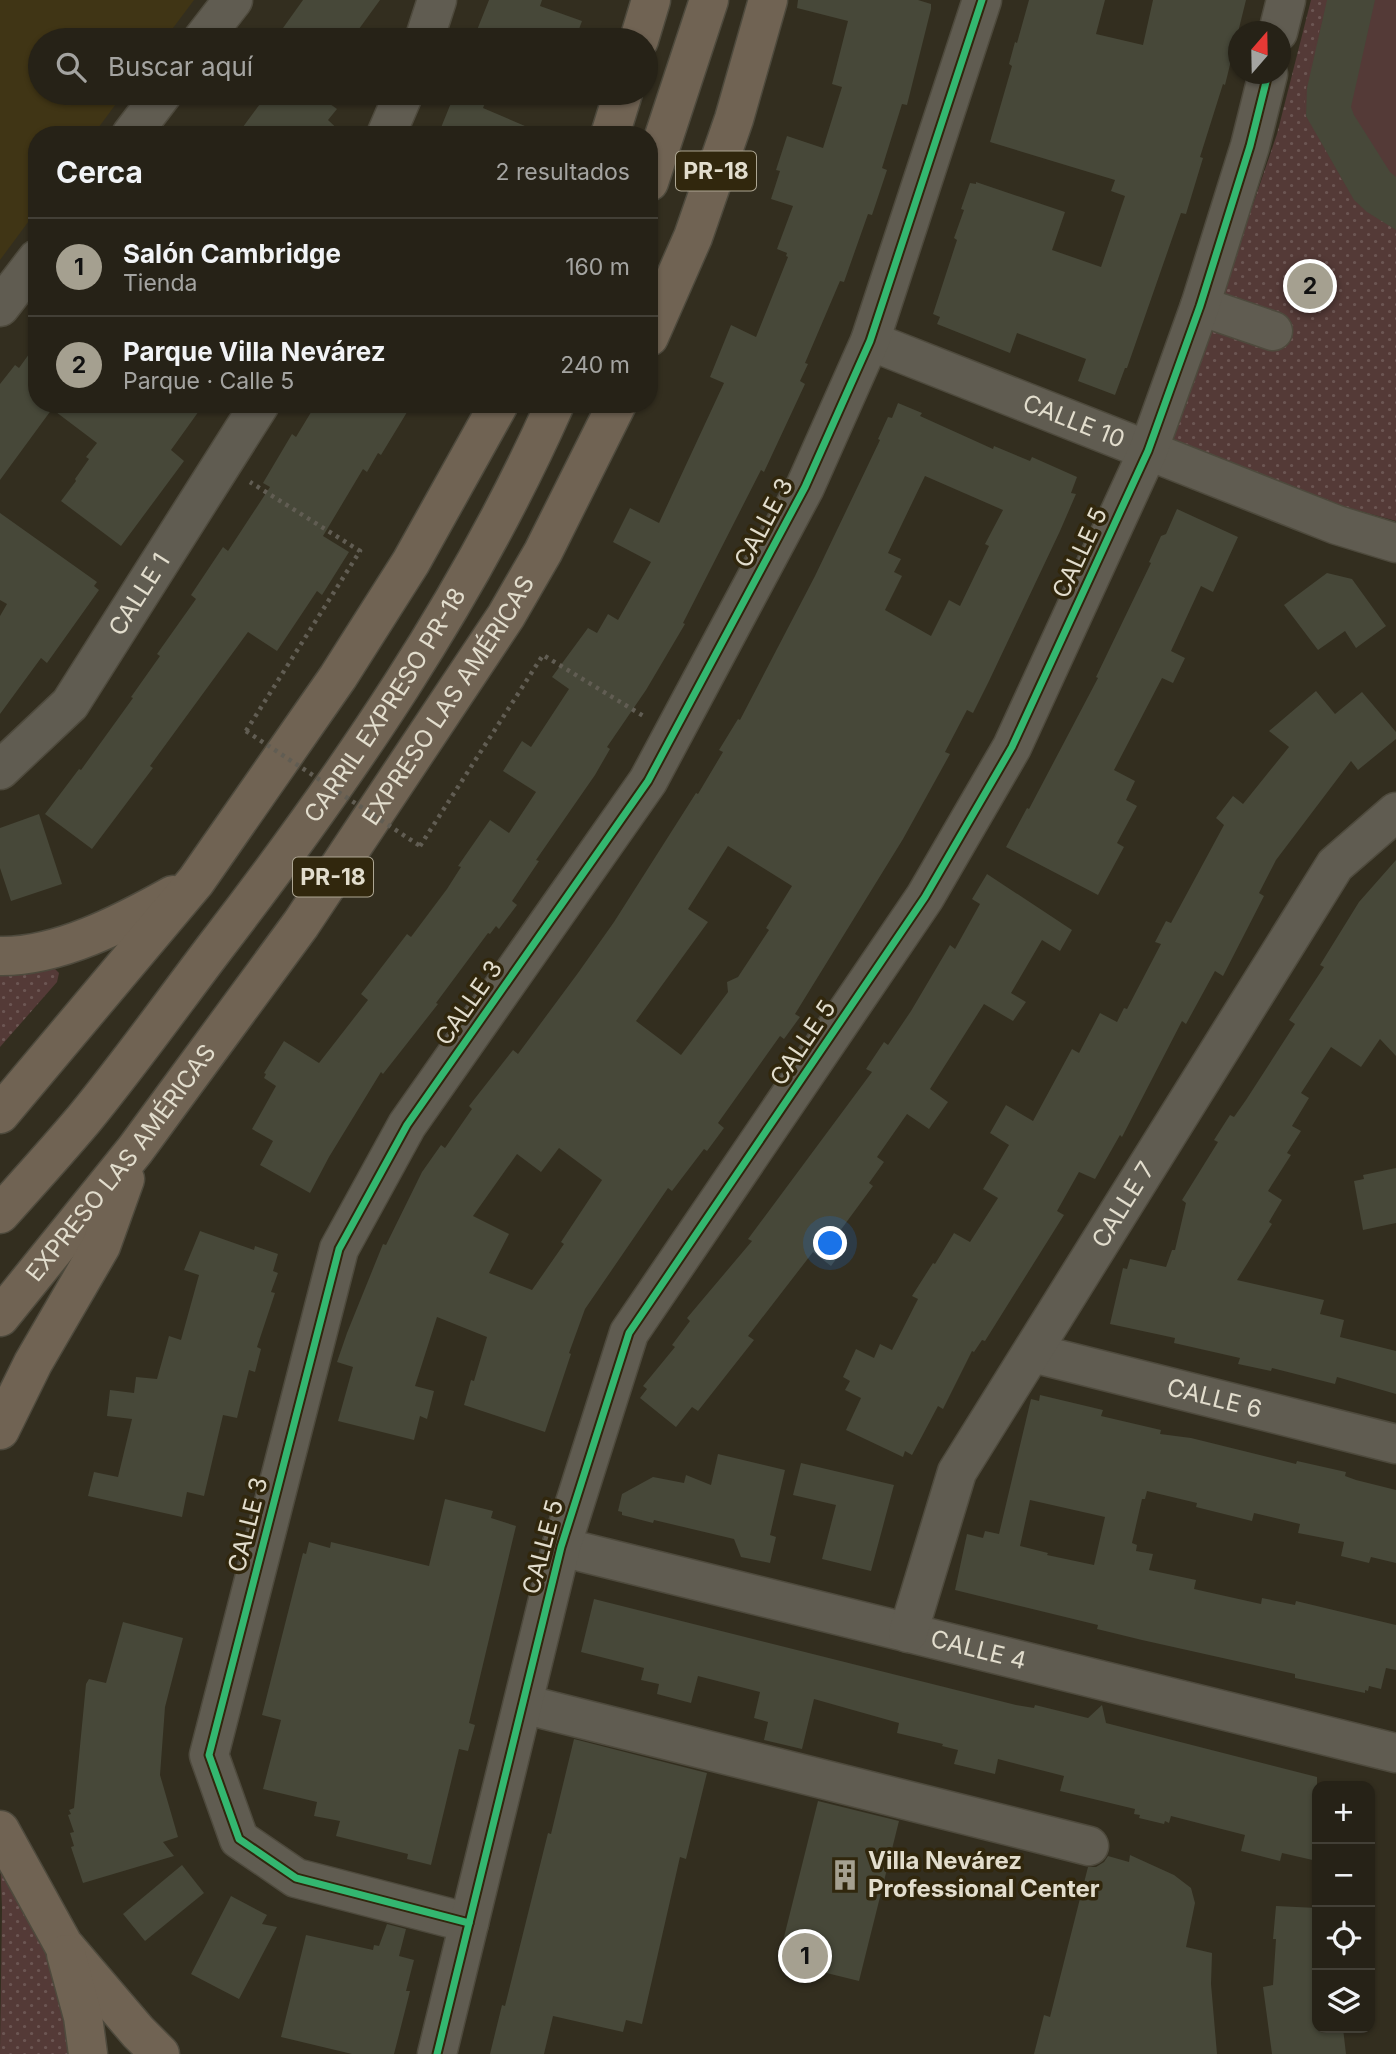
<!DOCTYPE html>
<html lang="es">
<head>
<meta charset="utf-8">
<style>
  :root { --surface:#262217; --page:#2e2a20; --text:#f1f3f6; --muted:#a4a4a1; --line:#423f36; --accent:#a5a090 }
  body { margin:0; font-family:Inter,sans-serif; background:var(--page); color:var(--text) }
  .controls { position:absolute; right:21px; bottom:21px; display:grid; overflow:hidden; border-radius:14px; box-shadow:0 2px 5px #0004 }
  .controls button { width:63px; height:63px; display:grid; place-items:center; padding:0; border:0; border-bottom:2px solid var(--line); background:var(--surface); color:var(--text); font:35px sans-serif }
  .compass { position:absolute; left:1228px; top:21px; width:63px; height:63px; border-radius:50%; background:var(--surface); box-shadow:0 2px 5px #0004; rotate:20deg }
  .you { position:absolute; left:831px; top:1244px; width:24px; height:24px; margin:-18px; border:5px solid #fff; border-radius:50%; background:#1a73e8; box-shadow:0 0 0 10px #1a73e833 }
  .badge { display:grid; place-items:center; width:46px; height:46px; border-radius:50%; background:var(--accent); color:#111; font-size:23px; font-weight:700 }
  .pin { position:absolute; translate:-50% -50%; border:4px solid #fff; box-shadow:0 2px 7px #0006 }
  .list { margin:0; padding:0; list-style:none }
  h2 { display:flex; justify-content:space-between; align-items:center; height:91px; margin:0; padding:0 28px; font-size:30px }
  h2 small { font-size:23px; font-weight:400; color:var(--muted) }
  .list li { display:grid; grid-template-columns:46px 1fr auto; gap:21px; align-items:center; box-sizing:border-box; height:98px; padding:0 28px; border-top:2px solid var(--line) }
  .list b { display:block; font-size:26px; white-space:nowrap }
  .list p { margin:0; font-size:23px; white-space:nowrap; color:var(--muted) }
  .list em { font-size:23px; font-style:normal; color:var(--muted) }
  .icon { flex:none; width:38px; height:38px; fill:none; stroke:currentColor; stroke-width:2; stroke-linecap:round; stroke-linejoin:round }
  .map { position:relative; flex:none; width:1396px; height:2054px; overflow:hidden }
  .search { position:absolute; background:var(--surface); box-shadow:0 2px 5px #0004; left:28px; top:28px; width:630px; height:77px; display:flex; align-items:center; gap:18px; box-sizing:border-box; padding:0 24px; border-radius:38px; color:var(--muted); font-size:26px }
  .panel { position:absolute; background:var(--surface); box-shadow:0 2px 5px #0004; left:28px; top:126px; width:630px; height:287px; border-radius:28px }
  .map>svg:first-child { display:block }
  .built { fill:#403515 }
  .green { fill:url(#green-dots) }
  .pitch { fill:#543a37 }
  .building { fill:#474839; fill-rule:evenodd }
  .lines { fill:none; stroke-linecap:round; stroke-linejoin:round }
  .minor-casing { stroke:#4e4a3d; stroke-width:41 }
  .highway-casing { stroke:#4e4a3d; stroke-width:41 }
  .path { stroke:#615d53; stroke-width:4.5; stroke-dasharray:3.5 5; stroke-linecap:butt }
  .minor { stroke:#605c51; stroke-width:38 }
  .highway { stroke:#706353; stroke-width:38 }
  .path-bridge { stroke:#615d53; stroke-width:4.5; stroke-dasharray:3.5 5; stroke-linecap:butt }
  .cycleway-casing { stroke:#31270d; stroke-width:11 }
  .cycleway { stroke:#33b770; stroke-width:7 }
  .labels { text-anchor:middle; stroke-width:7; stroke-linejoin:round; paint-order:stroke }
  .shield { fill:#31270d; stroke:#ada693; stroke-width:2 }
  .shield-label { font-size:23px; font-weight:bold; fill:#e2ddcd }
  .street-label { font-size:24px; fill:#e2ddcd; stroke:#31270d }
  .poi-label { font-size:24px; font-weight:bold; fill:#e2ddcd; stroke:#31270d; text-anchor:start }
</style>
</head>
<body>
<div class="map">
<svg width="1396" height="2054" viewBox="0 0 1396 2054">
  <defs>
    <pattern id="green-dots" width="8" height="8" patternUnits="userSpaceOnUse" patternTransform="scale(1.75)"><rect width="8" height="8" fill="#543a37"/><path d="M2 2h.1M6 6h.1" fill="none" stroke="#6c5653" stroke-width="1.8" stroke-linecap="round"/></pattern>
  </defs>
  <rect width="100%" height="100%" fill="#332e1f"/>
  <polygon class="built" points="0,0 194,0 164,40 40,40 40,93 124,93 93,135 37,135 37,210 0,260"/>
  <g class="green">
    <polygon points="1311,0 1396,0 1396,521 1331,503 1173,439 1277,134"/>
    <polygon points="54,968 59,973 57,982 0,1047 0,973"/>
    <polygon points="0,1852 48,1946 74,2054 0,2054 2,1909"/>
  </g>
  <path class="pitch" d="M1328,0H1396V225C1357,216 1343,182 1325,149C1319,139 1310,128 1306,116C1299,93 1321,26 1328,0Z"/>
  <g class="building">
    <polygon points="303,0 380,0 351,40 300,40 283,28"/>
    <polygon points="489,0 542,0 540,6 582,21 575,40 473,40"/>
    <polygon points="798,0 918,0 931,4 931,9 907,105 902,104 882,168 887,170 872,215 868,214 844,282 840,281 805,363 808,364 800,381 805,384 764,472 761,470 683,623 685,624 646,690 607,747 610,749 595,775 536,860 539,861 512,901 517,905 499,929 496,926 490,934 488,933 436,1003 438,1004 383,1074 381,1072 329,1157 310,1193 260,1165 273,1141 252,1129 276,1086 264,1078 266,1074 264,1073 284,1041 319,1063 368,1000 361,994 407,934 411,937 447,889 461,867 458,866 490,820 509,833 536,792 503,771 522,741 531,747 569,689 552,677 588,628 597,633 608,614 618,620 651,562 613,542 630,508 659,523 724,383 710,377 731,325 756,337 788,257 786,256 787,253 777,249 793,206 771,199 780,171 776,170 787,136 823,148 842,87 832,84 848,21 797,8"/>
    <polygon points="1029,0 1105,0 1096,34 1143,45 1153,0 1246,0 1225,85 1223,84 1200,157 1203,158 1186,214 1181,213 1127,368 1125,368 1115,395 1078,381 1086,359 1017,333 1010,353 937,324 940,317 933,314 957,240 954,238 964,210 961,209 970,183 976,184 976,182 1065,212 1052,250 1101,267 1125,196 1111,191 1115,180 990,142 1012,66 1009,64 1015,42 1017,43"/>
    <polygon points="1327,0 1375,0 1351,107 1354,115 1390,172 1396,177 1396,230 1367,212 1354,200 1306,116 1307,88"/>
    <polygon points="268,93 315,93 337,109 328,120 344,135 237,135"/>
    <polygon points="455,93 489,93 483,108 546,135 438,135"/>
    <polygon points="37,343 37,404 204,404 171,450 184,461 121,546 61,501 76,481 75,479 89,459 86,457 97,443 52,409 0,480 0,384 15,365 19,368"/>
    <path d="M898,403L922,413L920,416L993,449L994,446L1030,461L1032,457L1077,477L1071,493L1076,494L1060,531L989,681L973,713L967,710L945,752L950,754L903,839L795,1014L800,1017L784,1039L780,1036L718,1123L724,1128L707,1151L704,1149L672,1191L668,1188L585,1309L569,1353L571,1354L545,1432L464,1405L471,1380L474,1381L487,1337L437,1317L415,1386L434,1391L427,1419L420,1416L414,1440L338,1421L353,1367L337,1362L347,1333L383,1244L386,1245L422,1172L441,1145L445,1148L472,1109L469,1106L513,1050L518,1054L578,973L614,922L696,793L698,794L723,752L719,750L738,719L740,720L815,576L880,440L878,439L888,417L892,418ZM925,476L1003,510L985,544L989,546L960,606L949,600L931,636L885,610L902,576L894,572L901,559L888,553ZM728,846L792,886L766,928L769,930L738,977L727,982L728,992L681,1055L636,1021L708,922L688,909ZM559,1148L602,1180L561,1242L564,1244L532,1290L489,1273L509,1234L473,1216L517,1154L541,1172Z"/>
    <polygon points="316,404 412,404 381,455 378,453 367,472 363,469 323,536 349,552 322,595 317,591 277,651 248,632 150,766 153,768 92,849 45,814 79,769 81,770 133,698 131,697 160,656 157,654 196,599 191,595 223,547 228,551 270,487 263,483 292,434 296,437"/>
    <polygon points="1177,509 1238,537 1213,592 1201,586 1171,651 1185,658 1173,683 1162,678 1114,770 1135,781 1126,800 1137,806 1117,843 1124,847 1098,895 1006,847 1027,808 1029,809 1098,678 1096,677 1151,563 1149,562 1161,536 1166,534"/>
    <polygon points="0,513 97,582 94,586 99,590 47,663 41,658 0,714 0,616 7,604 0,600"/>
    <polygon points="1327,573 1352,579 1386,626 1356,648 1345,631 1318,650 1284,605"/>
    <polygon points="1316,691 1335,714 1362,692 1396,732 1396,739 1358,770 1351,761 1276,860 1259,893 1264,896 1223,976 1215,971 1186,1024 1182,1021 1122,1137 1120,1135 1095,1179 1079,1172 1057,1211 1064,1215 985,1341 982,1340 974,1352 972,1351 943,1409 938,1406 912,1455 905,1451 903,1457 846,1430 861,1398 845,1390 850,1381 843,1377 856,1349 874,1358 880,1344 892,1350 918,1299 912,1296 933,1263 935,1264 954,1233 970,1242 998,1198 983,1189 1009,1145 990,1133 1006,1105 1033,1121 1072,1049 1079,1053 1100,1013 1117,1022 1124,1008 1127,1009 1161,944 1155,942 1166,921 1171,923 1224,825 1216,818 1233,796 1243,804 1289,747 1269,731"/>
    <polygon points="39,814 62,884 11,901 0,868 0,828"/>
    <polygon points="1396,860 1396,1056 1380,1039 1361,1067 1331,1047 1301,1093 1309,1098 1292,1126 1301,1131 1287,1153 1291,1155 1268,1191 1282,1200 1269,1222 1272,1224 1237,1280 1324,1300 1320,1314 1344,1320 1340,1337 1396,1351 1396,1394 1337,1377 1335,1384 1272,1368 1271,1371 1238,1364 1240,1358 1174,1343 1175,1338 1110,1324 1123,1268 1127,1269 1130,1259 1166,1267 1172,1250 1175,1250 1186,1203 1182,1200 1218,1142 1214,1140 1230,1115 1234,1117 1246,1100 1295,1024 1289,1020 1324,967 1320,965 1359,902"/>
    <polygon points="987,874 1072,930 1060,951 1042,940 1011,993 1026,1002 1013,1021 984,1004 930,1089 948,1102 929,1129 907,1114 877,1157 884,1162 869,1183 873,1186 837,1235 848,1243 831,1266 813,1252 748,1336 754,1340 698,1411 692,1407 676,1427 640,1398 647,1389 643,1386 675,1347 672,1345 690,1321 687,1318 752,1241 748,1239 872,1072 866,1069 884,1042 888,1045 911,1011 950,945 955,949 980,904 972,899"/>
    <polygon points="1396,1168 1396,1223 1363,1230 1354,1181 1364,1179 1363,1175"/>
    <polygon points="200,1231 254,1250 255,1246 278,1254 273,1271 278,1273 271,1292 275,1293 257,1347 261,1349 255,1372 249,1370 237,1418 223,1415 204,1496 187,1492 182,1517 88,1496 94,1472 118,1477 132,1419 107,1416 110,1390 134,1393 136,1377 157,1379 169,1336 181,1340 199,1275 184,1270"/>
    <path d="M1040,1395L1103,1410L1101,1416L1161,1430L1160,1434L1191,1438L1296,1464L1297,1461L1346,1472L1345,1476L1356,1480L1396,1490V1563L1371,1557L1369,1563L1341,1556L1344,1542L1298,1533L1300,1524L1254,1513L1252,1521L1196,1507L1197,1503L1147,1491L1145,1499H1142L1132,1543L1137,1545L1136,1551L1153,1554L1149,1570L1196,1580L1194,1589L1261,1604L1262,1598L1295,1605L1296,1601L1396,1625V1670L1386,1668L1381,1689L1369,1686L1368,1691L1365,1690V1693L1295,1678V1674L1142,1640L1097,1629L1098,1625L955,1590L967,1534L983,1538L985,1531L999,1534L1031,1399L1039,1401ZM1030,1500L1105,1517L1094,1565L1047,1555L1048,1553L1020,1546Z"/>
    <polygon points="718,1454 785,1470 770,1535 776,1537 770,1563 741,1557 734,1539 654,1520 653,1523 622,1515 622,1512 618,1511 622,1494 653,1477 684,1483 686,1475 711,1485"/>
    <polygon points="801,1463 894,1485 871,1571 822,1559 836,1505 793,1495"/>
    <polygon points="445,1499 493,1511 491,1518 516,1526 469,1723 475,1725 468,1751 459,1749 431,1865 407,1859 408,1854 336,1836 340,1821 314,1816 317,1802 263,1789 281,1720 262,1715 303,1553 306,1554 309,1542 330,1548 331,1542 429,1566"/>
    <polygon points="594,1599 1016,1705 1034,1708 1035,1705 1088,1718 1102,1705 1106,1723 1317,1777 1317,1861 1282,1853 1280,1861 1241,1851 1245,1835 1171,1816 1169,1823 1165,1821 1164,1824 1139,1818 1140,1815 1134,1814 1135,1809 1060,1791 1064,1776 998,1759 995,1774 954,1764 958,1750 942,1746 943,1744 897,1733 899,1723 814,1699 802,1749 764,1740 768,1722 754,1718 760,1692 698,1676 691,1703 657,1694 659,1684 641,1680 644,1668 581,1652"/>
    <polygon points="123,1622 183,1638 165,1707 160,1775 178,1837 163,1842 174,1856 83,1883 71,1847 74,1846 70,1833 74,1832 68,1815 71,1814 69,1810 74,1808 86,1684 89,1679 106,1683"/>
    <polygon points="574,1739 707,1773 686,1859 680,1857 642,2024 626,2020 623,2032 553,2016 544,2054 490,2054 502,2005 505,2006 548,1833 551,1834"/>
    <polygon points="818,1801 899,1821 859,1981 778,1961"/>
    <polygon points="1130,1855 1174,1875 1191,1888 1195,1903 1186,1947 1212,1953 1211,1984 1217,2054 1034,2054 1044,2015 1050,2017 1088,1867 1096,1867 1104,1862 1108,1856 1129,1862"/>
    <polygon points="182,1865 204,1893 145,1941 123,1914"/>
    <polygon points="231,1896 267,1915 262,1924 277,1927 239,1999 191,1974"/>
    <polygon points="1276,1906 1317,1908 1317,2028 1343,2028 1346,2054 1272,2054 1263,1987 1273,1985 1276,1939 1273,1939"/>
    <polygon points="387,1924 406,1929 399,1956 414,1960 406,1991 410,1991 394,2054 352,2054 281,2037 306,1935 373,1950 374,1945 379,1946"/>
  </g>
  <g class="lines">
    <defs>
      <g id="minor">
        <polyline points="1278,32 1286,0"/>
        <polyline points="202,40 233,0"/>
        <polyline points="424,40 437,0"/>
        <polyline points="131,135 163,93"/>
        <polyline points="386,135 404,93"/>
        <polyline points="1200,306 1273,331"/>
        <polyline points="0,307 37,259"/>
        <path id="s1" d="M870,341L1337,525L1396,543"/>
        <path id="s2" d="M0,770L70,704L260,404"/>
        <path id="s3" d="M1033,1353L1396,1444"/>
        <path id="s4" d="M561,1547L1396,1753"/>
        <path id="s5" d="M908,1633L957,1472L1335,865L1396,812"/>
        <polyline points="523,1704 1089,1846"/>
        <polyline points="469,1923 296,1878 239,1839 209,1755 339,1249 407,1125 648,781 805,487 870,341 982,0"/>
        <polyline points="437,2054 561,1547 629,1333 925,897 1012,747 1148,451 1200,306 1250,146 1268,74"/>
      </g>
      <g id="highway">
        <polyline points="639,40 651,0"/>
        <polyline points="610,135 623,93"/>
        <polyline points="649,182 709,0"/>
        <polyline points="649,337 693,237 734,119 768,0"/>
        <path d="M0,956C58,957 123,923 173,895"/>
        <polyline points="0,1114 196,881 338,677 411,562 499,404"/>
        <path id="s6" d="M0,1214C28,1183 57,1151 84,1119C130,1063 172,1004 216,946C346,777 468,600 555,404"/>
        <path id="s7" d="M0,1317L135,1150L301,924L506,616L543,552L617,404"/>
        <polyline points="0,1430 33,1363 101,1246 125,1179"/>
        <polyline points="0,1830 63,1944 138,2032 160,2054"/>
        <polyline points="66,1954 83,2017 88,2054"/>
      </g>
    </defs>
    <use href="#minor" class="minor-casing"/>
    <use href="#highway" class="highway-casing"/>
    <g class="path">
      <polyline points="246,731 360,551 250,482"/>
      <polyline points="420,846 543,655 645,717"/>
    </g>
    <use href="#minor" class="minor"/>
    <use href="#highway" class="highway"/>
    <polyline class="path-bridge" points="246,731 420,846"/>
    <defs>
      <g id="cycleway">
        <polyline points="469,1923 296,1878 239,1839 209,1755 339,1249 407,1125 648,781 805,487 870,341 982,0"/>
        <polyline points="437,2054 561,1547 629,1333 925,897 1012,747 1148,451 1200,306 1250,146 1268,74"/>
      </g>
    </defs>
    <use href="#cycleway" class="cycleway-casing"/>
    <use href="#cycleway" class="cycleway"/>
  </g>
  <defs>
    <symbol id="building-bare" viewBox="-9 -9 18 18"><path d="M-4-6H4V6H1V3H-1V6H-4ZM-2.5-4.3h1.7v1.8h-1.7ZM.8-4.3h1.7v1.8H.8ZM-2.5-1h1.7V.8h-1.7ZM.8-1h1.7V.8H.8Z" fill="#a5a090" stroke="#31270d" stroke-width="2.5" paint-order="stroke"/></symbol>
  </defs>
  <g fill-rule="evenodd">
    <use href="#building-bare" x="823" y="1853" width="44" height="44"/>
  </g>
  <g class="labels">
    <g class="shield">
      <rect x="676" y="151.5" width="80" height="39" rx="5"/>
      <rect x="293" y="857.5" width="80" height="39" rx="5"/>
    </g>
    <g class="shield-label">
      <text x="716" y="179">PR-18</text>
      <text x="333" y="885">PR-18</text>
    </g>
    <g class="street-label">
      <text dy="8" stroke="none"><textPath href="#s1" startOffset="219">CALLE 10</textPath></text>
      <text transform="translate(764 523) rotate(-62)" y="8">CALLE 3</text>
      <text transform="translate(1080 553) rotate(-65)" y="8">CALLE 5</text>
      <text dy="8" stroke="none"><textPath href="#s2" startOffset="226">CALLE 1</textPath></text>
      <text dy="8" stroke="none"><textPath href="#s7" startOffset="763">EXPRESO LAS AMÉRICAS</textPath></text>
      <text dy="8" stroke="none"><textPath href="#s6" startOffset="639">CARRIL EXPRESO PR-18</textPath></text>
      <text transform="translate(469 1003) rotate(-55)" y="8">CALLE 3</text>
      <text transform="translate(803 1043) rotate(-56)" y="8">CALLE 5</text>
      <text dy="8" stroke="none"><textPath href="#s7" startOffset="196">EXPRESO LAS AMÉRICAS</textPath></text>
      <text dy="8" stroke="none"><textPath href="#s5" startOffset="483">CALLE 7</textPath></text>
      <text dy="8" stroke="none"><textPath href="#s3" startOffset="187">CALLE 6</textPath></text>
      <text transform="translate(248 1525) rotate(-76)" y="8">CALLE 3</text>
      <text transform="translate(543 1547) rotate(-75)" y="8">CALLE 5</text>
      <text dy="8" stroke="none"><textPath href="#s4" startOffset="430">CALLE 4</textPath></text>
    </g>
    <g class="poi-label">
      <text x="868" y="1869">Villa Nevárez<tspan x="868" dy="28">Professional Center</tspan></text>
    </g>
  </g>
</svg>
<div class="controls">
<button>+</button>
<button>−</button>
<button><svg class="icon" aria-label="locate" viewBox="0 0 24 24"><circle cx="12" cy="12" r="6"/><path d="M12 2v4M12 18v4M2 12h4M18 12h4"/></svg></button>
<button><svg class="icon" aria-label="layers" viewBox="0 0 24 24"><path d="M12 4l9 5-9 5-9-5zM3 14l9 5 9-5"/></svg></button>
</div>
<svg class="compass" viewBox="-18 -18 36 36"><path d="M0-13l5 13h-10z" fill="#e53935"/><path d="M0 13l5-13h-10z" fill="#a4a4a1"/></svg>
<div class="you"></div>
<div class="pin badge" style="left:805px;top:1956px">1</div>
<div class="pin badge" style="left:1310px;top:286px">2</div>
<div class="search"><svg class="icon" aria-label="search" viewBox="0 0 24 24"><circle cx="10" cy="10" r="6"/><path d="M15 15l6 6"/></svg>Buscar aquí</div>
<section class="panel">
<h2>Cerca<small>2 resultados</small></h2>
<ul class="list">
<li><span class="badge">1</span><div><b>Salón Cambridge</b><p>Tienda</p></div><em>160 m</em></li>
<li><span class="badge">2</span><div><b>Parque Villa Nevárez</b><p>Parque · Calle 5</p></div><em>240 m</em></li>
</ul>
</section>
</div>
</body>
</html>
